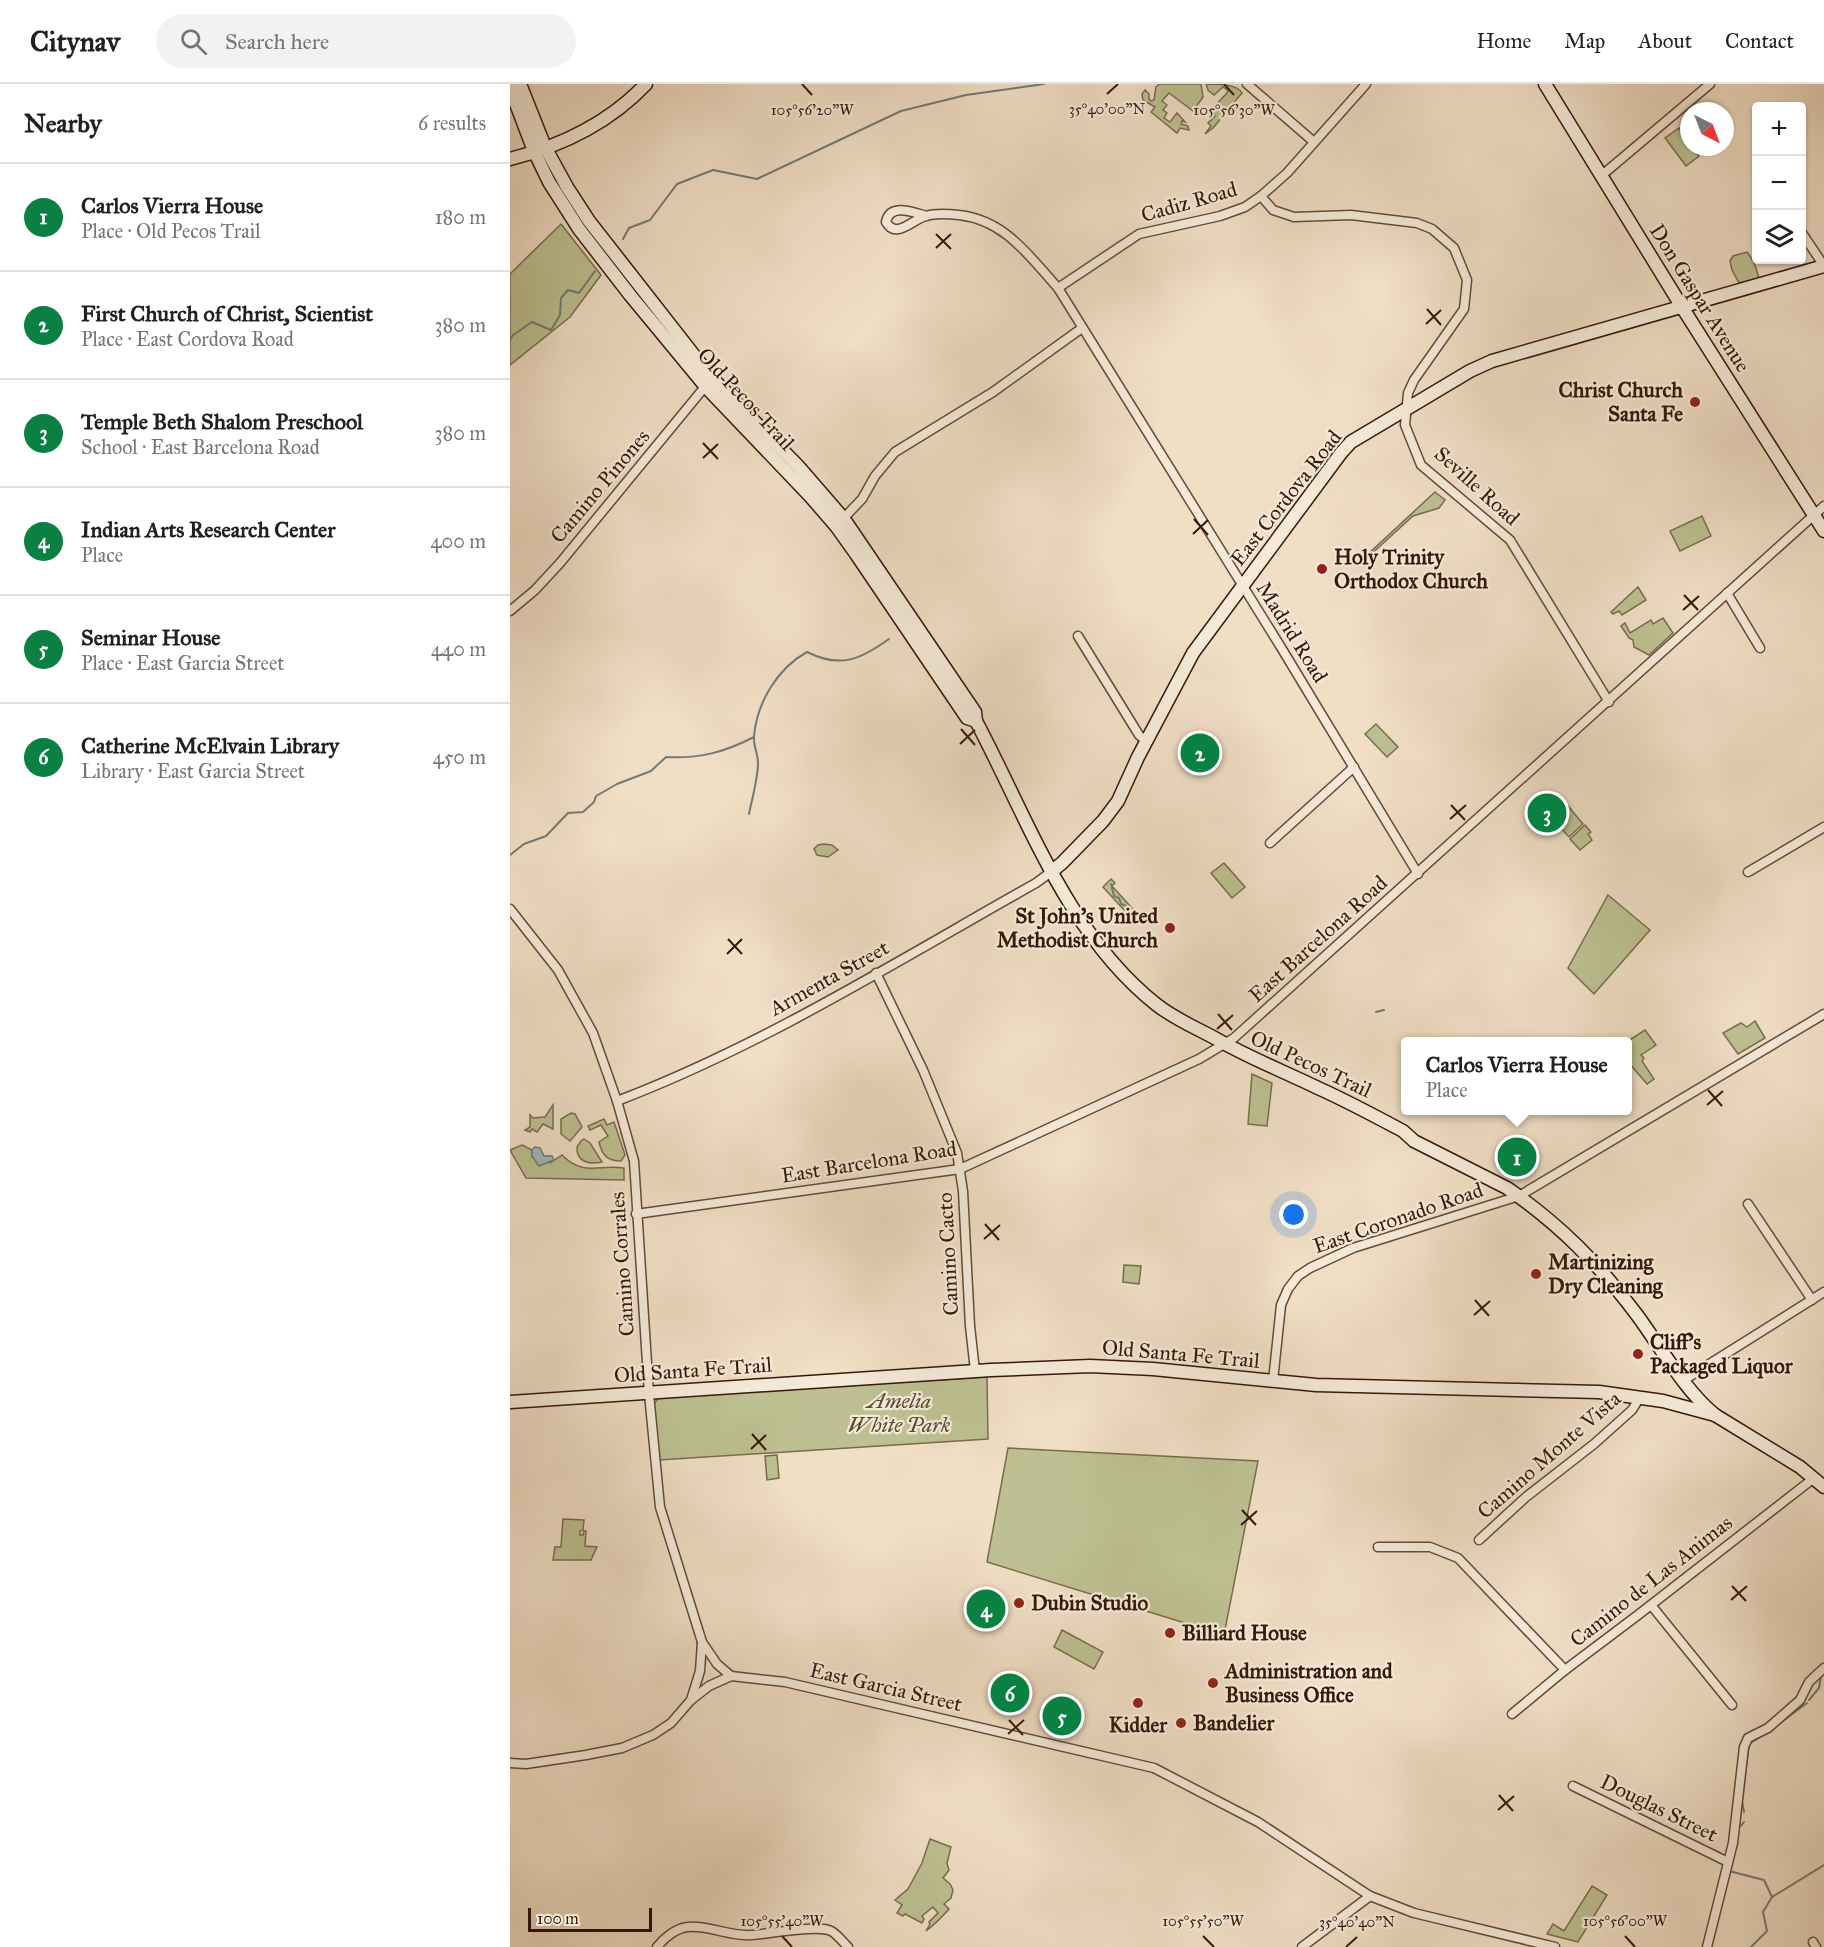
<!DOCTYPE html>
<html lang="en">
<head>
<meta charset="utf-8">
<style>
  :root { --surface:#fff; --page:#f2f2f2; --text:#202124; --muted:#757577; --line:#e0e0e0; --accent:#0b8043 }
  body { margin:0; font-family:"IM FELL Great Primer",serif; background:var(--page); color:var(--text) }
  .controls { position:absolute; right:18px; top:18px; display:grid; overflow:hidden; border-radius:6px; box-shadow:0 2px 4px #0004 }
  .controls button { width:54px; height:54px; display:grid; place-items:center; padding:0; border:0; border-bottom:2px solid var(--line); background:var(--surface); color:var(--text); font:30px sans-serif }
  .compass { position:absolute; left:1170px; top:18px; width:54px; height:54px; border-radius:50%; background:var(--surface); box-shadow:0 2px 4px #0004; rotate:138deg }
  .scale { position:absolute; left:18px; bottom:15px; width:124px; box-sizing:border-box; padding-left:6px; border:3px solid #351809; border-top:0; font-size:16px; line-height:21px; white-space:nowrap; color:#351809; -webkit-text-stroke:4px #f5ead9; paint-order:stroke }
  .you { position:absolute; left:784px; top:1131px; width:21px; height:21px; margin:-15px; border:4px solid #fff; border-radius:50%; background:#1a73e8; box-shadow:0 0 0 9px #1a73e833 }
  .badge { display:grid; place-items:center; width:39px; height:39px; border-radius:50%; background:var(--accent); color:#fff; font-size:20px; font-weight:700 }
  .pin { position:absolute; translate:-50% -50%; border:3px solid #fff; box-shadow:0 2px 6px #0006 }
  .popup { position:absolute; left:891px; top:953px; width:231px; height:78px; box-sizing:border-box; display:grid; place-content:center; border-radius:6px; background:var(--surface); filter:drop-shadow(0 2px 4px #0005); font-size:20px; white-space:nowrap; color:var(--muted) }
  .popup b { font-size:22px; color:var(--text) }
  .popup::after { content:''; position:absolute; left:50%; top:100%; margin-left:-12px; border:12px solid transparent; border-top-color:var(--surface) }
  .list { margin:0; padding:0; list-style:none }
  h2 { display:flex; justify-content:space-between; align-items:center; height:78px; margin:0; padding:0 24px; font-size:26px }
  h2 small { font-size:20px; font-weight:400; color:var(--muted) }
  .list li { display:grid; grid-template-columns:39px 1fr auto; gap:18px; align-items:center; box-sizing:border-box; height:108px; padding:0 24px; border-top:2px solid var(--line) }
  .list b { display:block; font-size:22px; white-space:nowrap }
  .list p { margin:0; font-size:20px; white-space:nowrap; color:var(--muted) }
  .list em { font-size:20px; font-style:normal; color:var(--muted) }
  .icon { flex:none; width:33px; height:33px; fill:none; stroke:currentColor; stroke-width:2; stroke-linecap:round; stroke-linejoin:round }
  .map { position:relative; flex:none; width:1314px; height:1863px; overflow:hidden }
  header { display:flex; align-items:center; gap:36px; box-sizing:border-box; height:84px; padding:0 30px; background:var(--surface); border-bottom:2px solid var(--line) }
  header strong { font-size:28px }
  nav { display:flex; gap:33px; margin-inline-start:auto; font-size:21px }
  .search { width:420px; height:54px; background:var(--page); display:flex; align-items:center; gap:15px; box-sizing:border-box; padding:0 21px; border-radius:33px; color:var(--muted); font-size:22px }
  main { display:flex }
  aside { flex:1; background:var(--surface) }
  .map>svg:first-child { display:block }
  .green { fill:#bdc092; stroke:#796c4e; stroke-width:1.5 }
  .water { fill:#9dbbbd; stroke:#737a75; stroke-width:1.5 }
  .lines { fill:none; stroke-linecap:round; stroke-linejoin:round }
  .stream { stroke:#737a75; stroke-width:2 }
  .street-casing { stroke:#644a38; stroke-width:11 }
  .secondary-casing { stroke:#351809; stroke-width:15 }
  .street { stroke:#f5ead9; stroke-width:8 }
  .secondary { stroke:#f5ead9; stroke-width:12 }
  .ticks { fill:none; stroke:#351809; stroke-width:2 }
  .poi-dot { fill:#8f2418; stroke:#f5ead9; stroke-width:2 }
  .labels { text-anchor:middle; stroke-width:4.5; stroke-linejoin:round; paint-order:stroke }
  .street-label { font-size:21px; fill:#351809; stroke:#f5ead9 }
  .poi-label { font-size:21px; font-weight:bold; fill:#351809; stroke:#f5ead9; text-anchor:start }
  .park-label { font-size:21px; font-style:italic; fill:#5e4a32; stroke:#f5ead9 }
  .ticks-label { font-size:15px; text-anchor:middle; fill:#351809; stroke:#f5ead9; stroke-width:4.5; stroke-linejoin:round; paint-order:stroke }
</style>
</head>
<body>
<header>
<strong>Citynav</strong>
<div class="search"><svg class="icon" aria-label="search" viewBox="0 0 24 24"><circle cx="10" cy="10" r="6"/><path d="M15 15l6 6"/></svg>Search here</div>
<nav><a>Home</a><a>Map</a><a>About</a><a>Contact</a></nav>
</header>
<main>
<aside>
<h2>Nearby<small>6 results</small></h2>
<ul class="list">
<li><span class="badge">1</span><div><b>Carlos Vierra House</b><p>Place · Old Pecos Trail</p></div><em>180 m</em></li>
<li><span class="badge">2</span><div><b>First Church of Christ, Scientist</b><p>Place · East Cordova Road</p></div><em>380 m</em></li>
<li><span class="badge">3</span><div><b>Temple Beth Shalom Preschool</b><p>School · East Barcelona Road</p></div><em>380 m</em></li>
<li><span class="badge">4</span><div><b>Indian Arts Research Center</b><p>Place</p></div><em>400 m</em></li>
<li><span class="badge">5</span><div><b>Seminar House</b><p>Place · East Garcia Street</p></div><em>440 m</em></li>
<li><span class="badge">6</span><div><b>Catherine McElvain Library</b><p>Library · East Garcia Street</p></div><em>450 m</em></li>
</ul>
</aside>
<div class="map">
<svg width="1314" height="1863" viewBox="0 0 1314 1863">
  <rect width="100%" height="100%" fill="#f0dec5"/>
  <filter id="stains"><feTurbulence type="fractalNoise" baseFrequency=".00333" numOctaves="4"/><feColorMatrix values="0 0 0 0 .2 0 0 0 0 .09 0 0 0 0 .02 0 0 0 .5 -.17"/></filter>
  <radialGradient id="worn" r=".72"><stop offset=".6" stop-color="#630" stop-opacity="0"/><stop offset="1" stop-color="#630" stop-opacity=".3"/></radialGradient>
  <g class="green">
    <polygon points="650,0 691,0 693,13 683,27 659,9 652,17 657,21 653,26 657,29 654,34 660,38 667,29 675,38 672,37 671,40 678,42 679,46 670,44 667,49 641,28 645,23 633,16 632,10 635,6 639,10 639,15 641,17 644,16 646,3"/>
    <path d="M696,0C709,0 727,0 732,9L703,44L695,50L701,42L698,39L705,32L702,25L717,9L718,6L713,3L704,11L698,6Z"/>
    <polygon points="1169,44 1179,59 1179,63 1182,63 1189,72 1176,82 1155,54"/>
    <polygon points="51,140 91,191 60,233 0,281 0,190"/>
    <polygon points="1237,168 1244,178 1249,194 1229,199 1222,186 1220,177 1223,172"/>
    <polygon points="925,408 935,416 929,424 903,432 857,474 856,472"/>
    <polygon points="1192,432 1201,452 1170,467 1160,447"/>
    <polygon points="1128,503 1136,516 1112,531 1109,527 1103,530 1101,528"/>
    <polygon points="1153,534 1163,549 1139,571 1124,563 1123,556 1119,554 1111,542 1115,539 1120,549 1141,536 1143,540"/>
    <polygon points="866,640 888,663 877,673 855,650"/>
    <polygon points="1058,722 1073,740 1059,753 1043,735"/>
    <polygon points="1075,741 1081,748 1078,750 1082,756 1070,766 1060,755"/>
    <polygon points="314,760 322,761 328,766 318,773 307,771 304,765 308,761"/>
    <polygon points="714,779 735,803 722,814 701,789"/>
    <polygon points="601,795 605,799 602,802 630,833 625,838 593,803"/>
    <polygon points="1098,811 1140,846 1084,910 1058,884"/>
    <polygon points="1245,937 1255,954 1228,970 1213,949 1231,939 1237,943"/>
    <polygon points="1135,946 1146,961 1131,971 1134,974 1132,977 1144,995 1137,1000 1118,978 1118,957"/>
    <polygon points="742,990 762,999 757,1042 738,1040"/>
    <polygon points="43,1021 43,1045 33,1040 27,1048 22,1045 20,1048 15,1046 20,1043 20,1031 23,1034 35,1033"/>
    <polygon points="61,1029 65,1030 72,1043 60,1057 51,1050 51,1035"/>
    <path d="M94,1035L97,1041L104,1038L115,1071L111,1077C97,1077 92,1071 89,1058L98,1052L91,1041L80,1046L78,1042Z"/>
    <path d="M74,1055L80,1059L92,1078C80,1081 66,1078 67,1063L71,1057Z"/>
    <path d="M12,1061L22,1066V1073L40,1079L52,1071C74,1093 88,1080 114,1084V1096L16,1094L0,1066Z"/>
    <polygon points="614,1181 631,1182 629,1200 613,1198"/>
    <polygon points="477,1293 478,1355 149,1376 144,1320 149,1313"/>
    <polygon points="498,1364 748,1377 714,1551 477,1478"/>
    <polygon points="267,1371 269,1394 257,1396 255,1372"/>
    <polygon points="53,1435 74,1436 73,1446 70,1447 70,1451 73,1451 74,1447 76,1447 75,1462 87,1463 81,1476 43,1476 45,1463 51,1463"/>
    <polygon points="552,1546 593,1568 584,1585 544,1563"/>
    <path d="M420,1755L441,1763L437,1779L439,1786L433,1794L440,1800L443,1806L441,1814L434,1820L439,1825C432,1833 424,1841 416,1847L420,1840L419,1838L428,1829L423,1823L412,1832L414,1835L412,1839L395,1830L393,1832L387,1829L392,1821L385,1816L398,1805L412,1779Z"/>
    <polygon points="1082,1802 1097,1811 1068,1858 1037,1850 1043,1840 1054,1847"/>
  </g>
  <polygon class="water" points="25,1063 30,1064 34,1072 42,1072 44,1076 29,1082 22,1072 22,1066"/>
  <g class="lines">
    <g class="stream">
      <polyline points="113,155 119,144 140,136 167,100 203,86 247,95 391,27 456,11 534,0"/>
      <polyline points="0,256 3,251 22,238 41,246 50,231 51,214 58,206 69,209 85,187"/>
      <path d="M239,730C242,715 248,694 248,679C248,670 243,661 244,652C247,618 268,584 297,568C331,585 351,575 379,555"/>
      <path d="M0,771L14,760L36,752L58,729L73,728L84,718L86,712L107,700L141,687L156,673C189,675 215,668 244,653"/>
      <polyline points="601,800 604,812 609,814 611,820 616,822 619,829 626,832"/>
      <polyline points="866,928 874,926"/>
      <polyline points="1299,1616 1309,1604 1311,1592"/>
      <polyline points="1262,1645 1297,1619"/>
      <polyline points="1234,1728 1232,1717 1239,1660 1255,1650"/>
      <polyline points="1231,1742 1234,1738"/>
      <polyline points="1219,1787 1254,1796 1262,1813 1253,1828 1257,1847 1241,1863"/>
      <polyline points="1262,1813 1314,1781"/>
    </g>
    <defs>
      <g id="street">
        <polyline points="737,0 804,58"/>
        <polyline points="1091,92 1200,0"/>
        <polyline points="751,112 763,126 784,133 841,131 907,139 922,145 944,164 957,196 954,225 904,296 898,309 895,341 911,381 1000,456 1099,618"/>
        <path d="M417,132C402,128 380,119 376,138C386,156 403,135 416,132C425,129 440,130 449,131C495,136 519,172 548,204L772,565L908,790"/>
        <polyline points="1292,149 1314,182"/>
        <polyline points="548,204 629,150 710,132 735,123 751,112 777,89 856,0"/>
        <polyline points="330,438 352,415 365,392 385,368 483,308 572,244"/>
        <polyline points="1217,509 1250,564"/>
        <polyline points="0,527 25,506 50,479 198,299"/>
        <polyline points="568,552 629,651 636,657"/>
        <polyline points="760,759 844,683"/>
        <polyline points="1238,788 1314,743"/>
        <polyline points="0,825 48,886 83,949 107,1017 124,1077 139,1310 150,1423 192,1558 207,1580 221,1592"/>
        <polyline points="366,889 413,986 447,1069 453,1107 460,1242 465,1287"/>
        <path d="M107,1017C254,961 389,876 526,799L541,788"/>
        <polyline points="1238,1120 1302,1216"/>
        <polyline points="126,1130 450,1085 689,975 724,954 1314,422"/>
        <polyline points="1174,1296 1314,1208"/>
        <polyline points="763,1297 771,1221 778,1205 788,1192 800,1184 843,1164 1009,1112 1314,930"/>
        <polyline points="969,1456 1016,1413 1084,1360 1122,1326 1130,1313"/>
        <polyline points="868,1463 920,1463 948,1474 1055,1586"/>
        <polyline points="1141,1521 1222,1621"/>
        <polyline points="181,1616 190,1587 192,1558"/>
        <polyline points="1002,1630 1055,1586 1128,1531 1304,1394"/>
        <polyline points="0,1679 16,1680 76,1671 112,1664 143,1651 161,1639 181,1616 199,1602 221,1592 275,1598 644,1684 748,1738 860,1812 904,1829 1045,1863"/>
        <polyline points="1063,1702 1218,1778"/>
        <polyline points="1303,1858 1306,1863"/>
        <path d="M147,1863C154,1854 166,1844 178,1843C200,1841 220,1853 242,1851C258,1850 309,1840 321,1847C327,1850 333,1858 338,1863"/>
        <polyline points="792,1863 860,1812"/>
        <polyline points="1197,1863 1223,1759 1234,1663 1238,1654 1258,1644 1290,1616 1299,1598 1314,1584"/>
      </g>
      <g id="secondary">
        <path d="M10,0L35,63L57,103L79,137L201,293L288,382L334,435L465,628L466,637C518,735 557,850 647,921C666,936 689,945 710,957C742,975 775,988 808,1004C837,1017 865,1032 893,1047L904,1057L997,1104C1050,1141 1088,1179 1127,1231C1150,1262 1175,1307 1205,1331"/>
        <polyline points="1035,0 1172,223 1314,447"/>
        <polyline points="0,4 24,67 39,98 69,145 120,211 196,303 300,412 326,442 346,470 457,634 466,637"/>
        <path d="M0,75C51,62 100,38 136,0"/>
        <polyline points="541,788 552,779 593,737 608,717 628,673 683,569 831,369 841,358 960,287 982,277 1314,182"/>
        <polyline points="0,1318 481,1286 580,1282 643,1285 806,1301 1089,1308 1153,1317 1205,1331 1290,1383 1314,1403"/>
      </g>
    </defs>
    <use href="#street" class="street-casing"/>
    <use href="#secondary" class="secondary-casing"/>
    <use href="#street" class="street"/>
    <use href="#secondary" class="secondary"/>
  </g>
  <path class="ticks" d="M292,0L302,11M714,0L724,11M597,10L608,0M426,150L441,165M426,164L441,150M917,225L931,241M916,240L931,226M193,359L208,375M193,374L208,360M684,435L698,451M683,450L698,436M1174,511L1188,526M1173,526L1189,512M451,645L465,661M450,660L465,646M941,721L955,736M940,735L956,721M218,855L232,870M217,870L232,855M708,930L722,946M707,945L723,931M1198,1006L1212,1022M1197,1021L1213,1007M475,1140L489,1156M474,1155L490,1141M965,1216L979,1232M964,1231L980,1217M242,1350L256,1366M241,1365L256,1351M732,1426L746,1441M731,1441L747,1427M1222,1502L1236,1517M1221,1516L1237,1502M499,1636L513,1651M498,1650L514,1636M989,1711L1003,1727M988,1726L1004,1712M272,1852L282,1863M693,1852L704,1863M1115,1852L1125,1863M836,1863L847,1853"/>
  <g class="poi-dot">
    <circle cx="1185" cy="318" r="6"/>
    <circle cx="812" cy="485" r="6"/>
    <circle cx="660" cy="844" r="6"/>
    <circle cx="1026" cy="1190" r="6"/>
    <circle cx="1128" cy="1270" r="6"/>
    <circle cx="509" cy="1519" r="6"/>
    <circle cx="660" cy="1549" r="6"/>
    <circle cx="703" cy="1599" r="6"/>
    <circle cx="628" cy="1619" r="6"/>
    <circle cx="671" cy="1639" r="6"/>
  </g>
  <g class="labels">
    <g class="street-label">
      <text transform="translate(679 118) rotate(-16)" y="7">Cadiz Road</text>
      <text transform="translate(1190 214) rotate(58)" y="7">Don Gaspar Avenue</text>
      <text transform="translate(236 315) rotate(47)" y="7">Old Pecos Trail</text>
      <text transform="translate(90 402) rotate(-50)" y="7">Camino Pinones</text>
      <text transform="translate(967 402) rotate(42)" y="7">Seville Road</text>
      <text transform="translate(776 414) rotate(-52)" y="7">East Cordova Road</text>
      <text transform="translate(782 548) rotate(58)" y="7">Madrid Road</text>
      <text transform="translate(808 855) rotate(-42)" y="7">East Barcelona Road</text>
      <text transform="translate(319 894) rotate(-29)" y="7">Armenta Street</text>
      <text transform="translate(801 980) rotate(25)" y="7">Old Pecos Trail</text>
      <text transform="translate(359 1078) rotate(-9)" y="7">East Barcelona Road</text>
      <text transform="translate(888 1134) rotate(-19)" y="7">East Coronado Road</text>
      <text transform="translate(438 1170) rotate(-93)" y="7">Camino Cacto</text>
      <text transform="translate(112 1180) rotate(-94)" y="7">Camino Corrales</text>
      <text transform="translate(671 1270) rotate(5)" y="7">Old Santa Fe Trail</text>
      <text transform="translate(183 1286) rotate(-4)" y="7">Old Santa Fe Trail</text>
      <text transform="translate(1039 1371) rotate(-41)" y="7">Camino Monte Vista</text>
      <text transform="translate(1141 1497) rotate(-38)" y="7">Camino de Las Animas</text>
      <text transform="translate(376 1603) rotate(13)" y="7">East Garcia Street</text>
      <text transform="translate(1149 1724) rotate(26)" y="7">Douglas Street</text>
    </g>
    <g class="poi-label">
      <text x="1173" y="313" text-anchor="end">Christ Church<tspan x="1173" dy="24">Santa Fe</tspan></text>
      <text x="824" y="480">Holy Trinity<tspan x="824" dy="24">Orthodox Church</tspan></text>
      <text x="648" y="839" text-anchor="end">St John's United<tspan x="648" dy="24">Methodist Church</tspan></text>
      <text x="1038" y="1185">Martinizing<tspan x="1038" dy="24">Dry Cleaning</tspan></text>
      <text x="1140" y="1265">Cliff's<tspan x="1140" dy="24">Packaged Liquor</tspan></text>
      <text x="521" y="1526">Dubin Studio</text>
      <text x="672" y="1556">Billiard House</text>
      <text x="715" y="1594">Administration and<tspan x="715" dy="24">Business Office</tspan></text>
      <text x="683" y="1646">Bandelier</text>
      <text x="628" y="1648" text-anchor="middle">Kidder</text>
    </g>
    <g class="park-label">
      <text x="389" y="1324">Amelia<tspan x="389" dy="24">White Park</tspan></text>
    </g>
  </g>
  <g class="ticks-label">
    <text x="597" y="30">35°40'00"N</text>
    <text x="302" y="31">105°56'20"W</text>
    <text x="724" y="31">105°56'30"W</text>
    <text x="272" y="1842">105°55'40"W</text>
    <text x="693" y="1842">105°55'50"W</text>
    <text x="1115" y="1842">105°56'00"W</text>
    <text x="847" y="1843">35°40'40"N</text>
  </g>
  <rect width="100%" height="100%" filter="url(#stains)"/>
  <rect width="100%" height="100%" fill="url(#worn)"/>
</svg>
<div class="controls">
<button>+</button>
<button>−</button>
<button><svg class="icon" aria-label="layers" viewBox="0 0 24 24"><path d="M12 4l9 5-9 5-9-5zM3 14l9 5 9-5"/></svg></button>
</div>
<svg class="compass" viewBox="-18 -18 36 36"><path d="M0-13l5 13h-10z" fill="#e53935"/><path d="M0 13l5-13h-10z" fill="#757577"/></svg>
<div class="scale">100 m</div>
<div class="you"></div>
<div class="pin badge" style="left:1007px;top:1073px">1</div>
<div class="popup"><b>Carlos Vierra House</b>Place</div>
<div class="pin badge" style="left:690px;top:669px">2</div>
<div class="pin badge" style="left:1037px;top:729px">3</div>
<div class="pin badge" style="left:476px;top:1525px">4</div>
<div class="pin badge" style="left:552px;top:1632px">5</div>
<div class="pin badge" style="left:500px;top:1609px">6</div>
</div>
</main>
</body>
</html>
